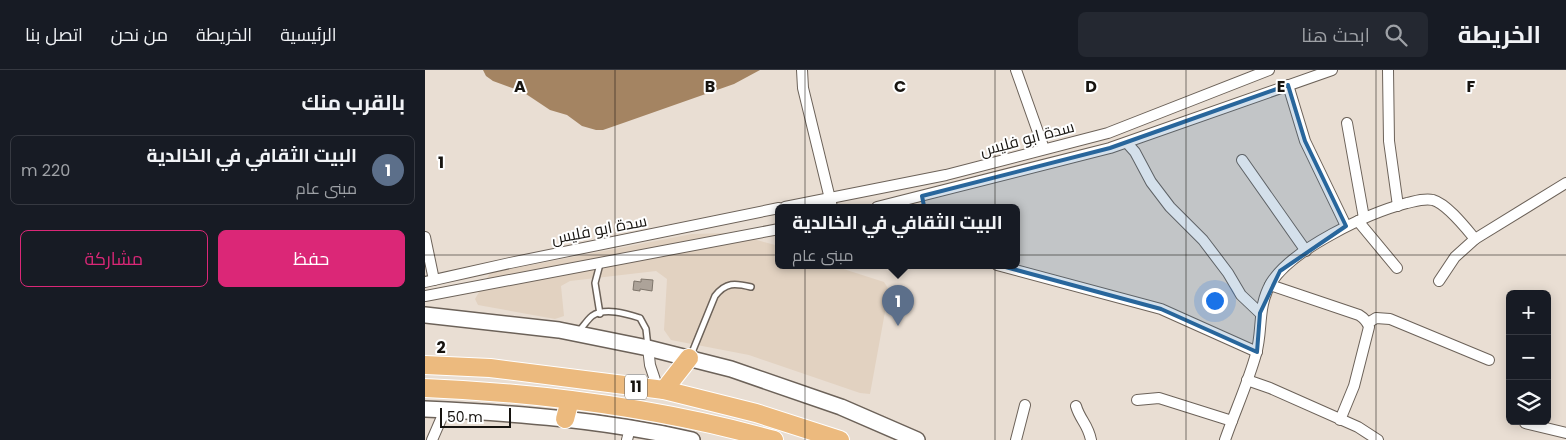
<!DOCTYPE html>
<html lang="ar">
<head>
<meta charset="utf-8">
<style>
  :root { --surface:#171b24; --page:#242831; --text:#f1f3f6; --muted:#9ea1a6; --line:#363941; --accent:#db2777 }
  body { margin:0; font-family:Poppins,Cairo,sans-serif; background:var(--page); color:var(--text); direction:rtl }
  .controls { position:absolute; right:15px; bottom:15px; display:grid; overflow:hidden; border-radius:8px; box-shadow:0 2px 12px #0003 }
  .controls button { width:45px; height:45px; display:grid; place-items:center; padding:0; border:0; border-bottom:1px solid var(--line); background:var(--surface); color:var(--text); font:25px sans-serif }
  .scale { position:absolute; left:15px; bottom:12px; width:71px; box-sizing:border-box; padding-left:5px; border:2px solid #171410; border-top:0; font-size:14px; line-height:18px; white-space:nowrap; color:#171410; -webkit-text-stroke:4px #fff; paint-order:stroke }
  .you { position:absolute; left:789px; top:230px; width:18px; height:18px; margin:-12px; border:4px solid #fff; border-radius:50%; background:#1a73e8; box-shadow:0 0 0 8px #1a73e833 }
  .badge { display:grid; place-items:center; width:32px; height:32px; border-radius:50%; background:var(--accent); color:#fff; font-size:16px; font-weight:700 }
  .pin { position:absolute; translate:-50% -41px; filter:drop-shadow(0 1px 2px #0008) }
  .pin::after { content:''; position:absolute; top:26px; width:18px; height:15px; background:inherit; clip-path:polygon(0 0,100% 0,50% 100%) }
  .popup { position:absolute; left:350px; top:134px; width:245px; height:65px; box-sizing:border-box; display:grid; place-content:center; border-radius:8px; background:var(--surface); filter:drop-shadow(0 1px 4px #0005); font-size:16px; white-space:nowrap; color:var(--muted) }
  .popup b { font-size:19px; color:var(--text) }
  .popup::after { content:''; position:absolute; left:50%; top:100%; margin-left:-10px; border:10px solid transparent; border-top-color:var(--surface) }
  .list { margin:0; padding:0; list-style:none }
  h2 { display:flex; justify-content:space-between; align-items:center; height:65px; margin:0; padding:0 20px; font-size:21px }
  h2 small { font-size:16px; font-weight:400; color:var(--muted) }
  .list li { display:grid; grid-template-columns:32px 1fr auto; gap:15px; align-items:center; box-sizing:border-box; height:70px; margin:0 10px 10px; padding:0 10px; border:1px solid var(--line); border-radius:8px }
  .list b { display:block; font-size:19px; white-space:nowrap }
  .list p { margin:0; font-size:16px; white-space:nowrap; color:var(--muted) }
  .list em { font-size:16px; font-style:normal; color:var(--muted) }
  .actions { display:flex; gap:10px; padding:15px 20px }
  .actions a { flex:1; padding:11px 0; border:1px solid var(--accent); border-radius:8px; text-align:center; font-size:18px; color:var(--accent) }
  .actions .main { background:var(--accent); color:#fff }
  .icon { flex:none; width:28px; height:28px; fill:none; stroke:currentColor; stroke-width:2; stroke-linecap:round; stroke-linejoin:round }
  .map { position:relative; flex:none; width:1141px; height:370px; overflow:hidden; direction:ltr }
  header { display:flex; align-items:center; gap:30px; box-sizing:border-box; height:70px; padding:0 25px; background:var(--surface); border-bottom:1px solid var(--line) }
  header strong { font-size:24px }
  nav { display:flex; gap:28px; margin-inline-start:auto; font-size:18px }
  .search { width:350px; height:45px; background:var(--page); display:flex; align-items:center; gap:12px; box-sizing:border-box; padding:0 18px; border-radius:8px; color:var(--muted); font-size:19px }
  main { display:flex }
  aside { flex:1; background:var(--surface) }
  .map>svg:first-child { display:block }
  .built { fill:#e2d2c1 }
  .water { fill:#a48462 }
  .building { fill:#ada399; stroke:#7e756b }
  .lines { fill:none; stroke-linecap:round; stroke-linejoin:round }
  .service-casing { stroke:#6c6259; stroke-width:8 }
  .minor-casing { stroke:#6c6259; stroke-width:12 }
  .secondary-casing { stroke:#6c6259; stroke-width:18 }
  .trunk-casing { stroke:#fff; stroke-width:20 }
  .service { stroke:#fff; stroke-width:5 }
  .minor { stroke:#fff; stroke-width:10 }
  .secondary { stroke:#fff; stroke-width:15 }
  .trunk { stroke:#ecba7e; stroke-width:18 }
  .marked { fill:#28669c; fill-opacity:0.2; stroke:#28669c; stroke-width:4; stroke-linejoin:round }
  .grid { fill:none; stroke:#171410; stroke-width:1; stroke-opacity:0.55 }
  .labels { text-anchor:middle; stroke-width:4; stroke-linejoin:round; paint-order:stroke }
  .shield { fill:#fff; stroke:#5d5a58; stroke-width:1 }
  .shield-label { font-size:15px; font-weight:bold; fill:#171410 }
  .street-label { font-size:16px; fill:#171410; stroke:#fff }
  .grid-label { font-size:16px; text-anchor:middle; font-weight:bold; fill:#171410; stroke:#fff; stroke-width:4; stroke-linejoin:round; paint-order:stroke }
</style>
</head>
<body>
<header>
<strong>الخريطة</strong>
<div class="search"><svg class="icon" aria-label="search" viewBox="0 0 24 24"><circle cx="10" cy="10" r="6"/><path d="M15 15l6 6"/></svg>ابحث هنا</div>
<nav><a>الرئيسية</a><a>الخريطة</a><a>من نحن</a><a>اتصل بنا</a></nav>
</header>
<main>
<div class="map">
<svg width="1141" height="370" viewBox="0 0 1141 370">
  <rect width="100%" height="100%" fill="#e9ded3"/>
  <polygon class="built" points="306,163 354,176 354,195 406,195 459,212 464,220 445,324 435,323 324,285 246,270 239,260 242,209 231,201 145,211 136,216 139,246 130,249 53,235 50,229 65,203 267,164"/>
  <polygon class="water" points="58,0 335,0 309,14 201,52 178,60 171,60 157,56 142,45 125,40 98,22 68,11 61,6"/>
  <polygon class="building" points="216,209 228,210 227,221 215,219 215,221 208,220 209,211 216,212"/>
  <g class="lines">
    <defs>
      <g id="service">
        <polyline points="175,244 170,213 175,194"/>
        <path d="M153,262C158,257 162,250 167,246C180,237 202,244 215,248L221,259L223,277"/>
        <path d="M266,285L290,226C301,212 310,213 326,217"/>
      </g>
      <g id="minor">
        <polyline points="377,0 378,18 407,137"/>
        <polyline points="591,0 619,79"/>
        <polyline points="963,0 964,71 973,136"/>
        <polyline points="863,15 880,71 921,156"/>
        <polyline points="922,53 939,148"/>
        <polyline points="702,73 710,82 726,112 745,137 778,170 803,203 816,225 835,243"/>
        <polyline points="817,90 881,181"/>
        <polyline points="360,137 521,105 683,63 844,0"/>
        <polyline points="452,137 685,78 907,0"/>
        <polyline points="933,151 972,198"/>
        <polyline points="0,167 9,210"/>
        <polyline points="572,195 736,239 832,282"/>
        <polyline points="1014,211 1030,187 1050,169"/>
        <polyline points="0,212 85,193 354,138"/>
        <path d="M845,215L934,245C939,248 942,251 944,257L929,316L915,350"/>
        <polyline points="0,226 354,159"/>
        <polyline points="943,253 951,248 965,249 1064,290"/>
        <polyline points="223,278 225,295 233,319"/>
        <polyline points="822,310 845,318 933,357 953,370"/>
        <polyline points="712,330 734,328 807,351"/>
        <path d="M651,336C655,350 663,354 666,370"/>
        <polyline points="1100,353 1141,363"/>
        <polyline points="7,370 20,340"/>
        <polyline points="202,370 205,358"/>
        <polyline points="591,370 600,335"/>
        <path d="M800,370C810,341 823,313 831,284C838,260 832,237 846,213C867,179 943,143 982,133C991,131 999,128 1008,130C1022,134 1040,157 1050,169L1141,113"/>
      </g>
      <g id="secondary">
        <polyline points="0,245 134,260 223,278 306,299 416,337 492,370"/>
        <path d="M0,339C90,343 180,350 267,370"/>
      </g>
      <g id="trunk">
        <polyline points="0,295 65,298 239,320 331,343 415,370"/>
        <path d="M0,318C118,323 235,338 349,370"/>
        <polyline points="239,320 264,288"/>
        <polyline points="140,349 145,330"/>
      </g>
    </defs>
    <use href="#service" class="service-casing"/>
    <use href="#minor" class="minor-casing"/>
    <use href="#secondary" class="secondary-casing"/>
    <use href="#trunk" class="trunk-casing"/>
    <use href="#service" class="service"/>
    <use href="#minor" class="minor"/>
    <use href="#secondary" class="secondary"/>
    <use href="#trunk" class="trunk"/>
  </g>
  <path class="marked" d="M863,15L880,71L921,156L855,201L835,243L832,282L736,239L525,182L506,172L497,126L685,78Z"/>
  <path class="grid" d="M190,0V370M380,0V370M570,0V370M761,0V370M951,0V370M0,185H1141"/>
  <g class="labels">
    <rect class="shield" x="200" y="304.5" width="22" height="25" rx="4"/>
    <g class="shield-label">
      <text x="211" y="322">11</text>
    </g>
    <g class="street-label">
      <text transform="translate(602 68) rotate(-15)" y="6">سدة ابو فليس</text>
      <text transform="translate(174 159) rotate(-11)" y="6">سدة ابو فليس</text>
    </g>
  </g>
  <g class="grid-label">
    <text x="95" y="22">A</text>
    <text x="285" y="22">B</text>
    <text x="475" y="22">C</text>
    <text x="666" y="22">D</text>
    <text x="856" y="22">E</text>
    <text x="1046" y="22">F</text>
    <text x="16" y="98">1</text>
    <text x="16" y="283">2</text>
  </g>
</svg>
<div class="controls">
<button>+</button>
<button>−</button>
<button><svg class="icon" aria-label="layers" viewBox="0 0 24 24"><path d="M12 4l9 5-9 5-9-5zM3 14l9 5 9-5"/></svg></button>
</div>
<div class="scale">50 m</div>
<div class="you"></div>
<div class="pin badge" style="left:473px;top:256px;background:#5c6f8a">1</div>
<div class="popup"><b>البيت الثقافي في الخالدية</b>مبنى عام</div>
</div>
<aside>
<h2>بالقرب منك<small></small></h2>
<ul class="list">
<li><span class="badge" style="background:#5c6f8a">1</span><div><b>البيت الثقافي في الخالدية</b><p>مبنى عام</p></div><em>220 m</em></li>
</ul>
<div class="actions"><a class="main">حفظ</a><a>مشاركة</a></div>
</aside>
</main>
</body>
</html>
